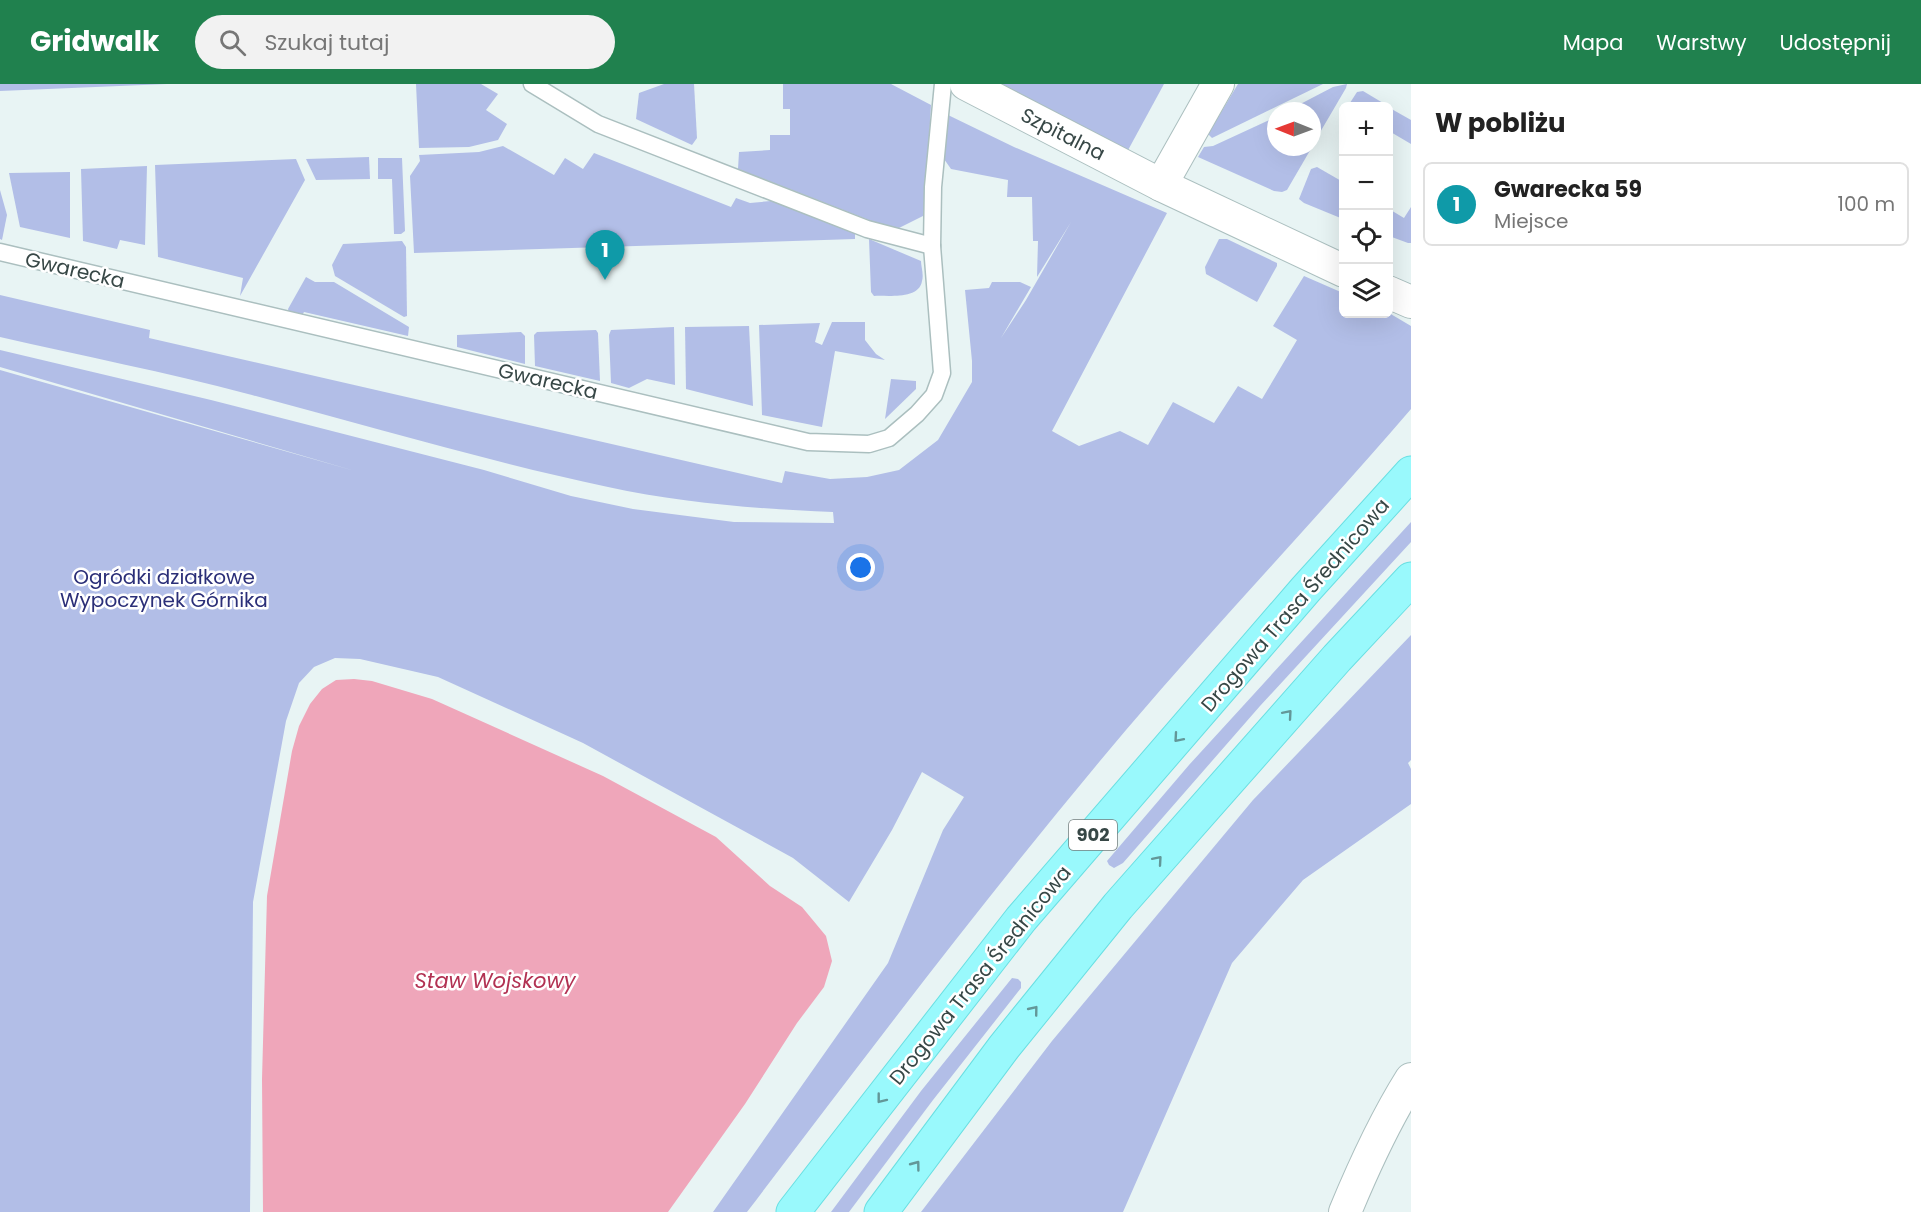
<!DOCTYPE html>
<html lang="pl">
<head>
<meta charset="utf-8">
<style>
  :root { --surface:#fff; --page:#f2f2f2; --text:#222; --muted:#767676; --line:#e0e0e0; --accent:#20814e }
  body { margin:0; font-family:Poppins,sans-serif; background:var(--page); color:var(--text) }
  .controls { position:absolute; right:18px; top:18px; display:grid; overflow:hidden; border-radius:9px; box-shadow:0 6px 24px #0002 }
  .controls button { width:54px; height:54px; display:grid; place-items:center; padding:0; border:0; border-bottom:2px solid var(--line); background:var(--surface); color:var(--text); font:30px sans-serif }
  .compass { position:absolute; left:1267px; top:18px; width:54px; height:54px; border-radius:50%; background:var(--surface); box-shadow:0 6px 24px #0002; rotate:271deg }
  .you { position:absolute; left:861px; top:484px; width:21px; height:21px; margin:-15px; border:4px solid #fff; border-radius:50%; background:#1a73e8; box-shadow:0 0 0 9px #1a73e833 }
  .badge { display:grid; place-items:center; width:39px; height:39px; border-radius:50%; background:var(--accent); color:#fff; font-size:20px; font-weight:700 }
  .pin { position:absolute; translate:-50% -50px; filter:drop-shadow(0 2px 3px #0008) }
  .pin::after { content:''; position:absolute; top:32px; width:21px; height:18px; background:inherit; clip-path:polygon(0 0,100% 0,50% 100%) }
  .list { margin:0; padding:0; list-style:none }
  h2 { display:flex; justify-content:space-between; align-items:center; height:78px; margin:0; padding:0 24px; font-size:26px }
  h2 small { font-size:20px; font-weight:400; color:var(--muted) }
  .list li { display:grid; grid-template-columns:39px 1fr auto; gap:18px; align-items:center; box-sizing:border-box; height:84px; margin:0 12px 12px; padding:0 12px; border:2px solid var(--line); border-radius:9px }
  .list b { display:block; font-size:22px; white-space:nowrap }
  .list p { margin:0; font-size:20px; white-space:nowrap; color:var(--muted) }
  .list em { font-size:20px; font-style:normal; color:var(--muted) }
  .icon { flex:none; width:33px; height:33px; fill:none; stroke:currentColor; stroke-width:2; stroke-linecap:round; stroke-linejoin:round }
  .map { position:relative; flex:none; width:1411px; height:1128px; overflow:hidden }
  header { display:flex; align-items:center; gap:36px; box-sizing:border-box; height:84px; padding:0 30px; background:var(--accent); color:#fff }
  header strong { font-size:28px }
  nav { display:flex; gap:33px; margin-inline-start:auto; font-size:21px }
  .search { width:420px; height:54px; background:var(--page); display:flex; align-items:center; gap:15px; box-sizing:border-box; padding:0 21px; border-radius:33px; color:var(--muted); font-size:22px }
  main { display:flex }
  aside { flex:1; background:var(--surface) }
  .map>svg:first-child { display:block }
  .green { fill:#b2bee7 }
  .water { fill:#efa6ba }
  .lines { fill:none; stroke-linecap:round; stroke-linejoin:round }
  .lane-casing { stroke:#abbfbf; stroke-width:19 }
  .street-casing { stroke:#abbfbf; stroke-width:34 }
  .primary-casing { stroke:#69dfe2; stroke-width:35 }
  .lane { stroke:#fff; stroke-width:16 }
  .street { stroke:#fff; stroke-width:32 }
  .primary { stroke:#99f9fc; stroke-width:33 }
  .oneway { stroke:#639798 }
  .labels { text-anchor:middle; stroke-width:5; stroke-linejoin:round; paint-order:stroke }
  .shield { fill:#fff; stroke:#737e7e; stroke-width:1.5 }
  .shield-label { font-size:18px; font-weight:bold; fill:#374746 }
  .street-label { font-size:20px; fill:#374746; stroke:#fff }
  .park-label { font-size:20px; fill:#2b2f78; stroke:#fff }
  .water-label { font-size:21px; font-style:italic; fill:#b23253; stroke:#fff }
</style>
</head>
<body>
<header>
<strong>Gridwalk</strong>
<div class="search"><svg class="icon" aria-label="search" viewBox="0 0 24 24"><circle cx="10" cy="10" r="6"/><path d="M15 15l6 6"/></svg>Szukaj tutaj</div>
<nav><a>Mapa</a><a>Warstwy</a><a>Udostępnij</a></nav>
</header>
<main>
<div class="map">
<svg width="1411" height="1128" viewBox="0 0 1411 1128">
  <rect width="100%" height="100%" fill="#e8f4f4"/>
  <g class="green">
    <polygon points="0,0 167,0 0,7"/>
    <polygon points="416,0 481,0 498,10 486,26 507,40 498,56 469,63 419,64"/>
    <polygon points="664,0 694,0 697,54 692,61 636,35 639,9"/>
    <polygon points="783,0 891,0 931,21 925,131 899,144 884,142 738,85 739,68 770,66 770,51 790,51 790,25 783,25"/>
    <polygon points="1002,0 1164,0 1127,68"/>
    <polygon points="1238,0 1323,0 1212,54 1208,50"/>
    <polygon points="1347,0 1346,4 1312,62 1312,27 1287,27 1333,3"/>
    <polygon points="1363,7 1388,22 1348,22 1357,8"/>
    <polygon points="1388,23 1411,36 1411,60 1389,47"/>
    <path d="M948,31L1014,63L1167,129L1052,347L1079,362L1120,347L1148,361L1173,318L1214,339L1238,302L1262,315L1297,256L1273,242L1304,192L1343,209L1344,230L1389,229L1411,242V325C1318,433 1219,537 1126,646C994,802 871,965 747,1128H713L888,879L943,746L964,713L922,688L892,746L849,818L793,774L583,659L438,593L360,575L335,574L314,583L299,599L286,637L253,818L250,1128H0V286L355,387L0,283V266L211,316L484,386L571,412L633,425L734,438L834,439L833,428C758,425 681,419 608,403C487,377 367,342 248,310C166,288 82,272 0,253V211L150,246L149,254L782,399L785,387L830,395L867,393L899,386L938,356L972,298V277L965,206L989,204L992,198H1020L1031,203L1001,254L1026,216L1071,138L1037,193L1038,157H1033L1032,113H1007L1008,96L951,85L944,75Z"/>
    <polygon points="1276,33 1276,63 1312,63 1287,106 1282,108 1274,107 1198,73 1204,63 1213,62"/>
    <polygon points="503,62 554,91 565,74 583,85 594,69 731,123 736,114 750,119 771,117 855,149 855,155 414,169 410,92 420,77 419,71 479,68"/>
    <polygon points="369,73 370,95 316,96 306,75"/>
    <polygon points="378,74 402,74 405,147 401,150 394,150 392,95 378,95"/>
    <polygon points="296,75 305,96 240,212 243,194 158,173 155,81"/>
    <polygon points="147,82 145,161 120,156 117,165 83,157 81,85"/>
    <polygon points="1317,83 1343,98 1343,135 1304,119 1299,115 1311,85"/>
    <polygon points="70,88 70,154 20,143 9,89"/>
    <polygon points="0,106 7,131 2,156 0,155"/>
    <polygon points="1411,123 1411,159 1408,159 1389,152 1389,125 1404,134"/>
    <path d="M869,155L921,177C921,182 924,191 922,197C919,216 888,211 874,212L871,208Z"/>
    <polygon points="1219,155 1227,155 1277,179 1277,182 1257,218 1206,190 1205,183"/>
    <polygon points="402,157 406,163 407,232 404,233 335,192 332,181 343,160"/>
    <polygon points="306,193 315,198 334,198 409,243 408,252 304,228 301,233 289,229 288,225"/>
    <polygon points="832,238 865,238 865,256 876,270 885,276 835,267 822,343 762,331 759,241 820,239 815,258 822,261"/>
    <polygon points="749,242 753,322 686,305 685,243"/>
    <polygon points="674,243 675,301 647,295 629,304 611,299 609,251 611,246"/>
    <polygon points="596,246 598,249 600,297 535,282 534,251 537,248"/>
    <polygon points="521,248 525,252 525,280 457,263 457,251"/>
    <polygon points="891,295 916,297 916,305 885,335"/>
    <polygon points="1411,438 1411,458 1260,622 1123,779 1114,784 1109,781 1107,777 1189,681"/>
    <polygon points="1411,551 1411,676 1408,679 1411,685 1411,720 1303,796 1232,879 1123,1128 921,1128 1052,957 1253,716"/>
    <polygon points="1012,894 1018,895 1021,898 1021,904 933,1016 849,1128 831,1128 921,1007"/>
  </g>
  <polygon class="water" points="354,595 372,597 432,615 603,692 716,753 770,802 802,823 826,852 832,877 824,903 797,939 745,1020 668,1128 263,1128 262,995 267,812 292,667 299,642 310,620 322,605 336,596"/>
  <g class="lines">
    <defs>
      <g id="lane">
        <polyline points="532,0 598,40 867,145 932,162"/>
        <polyline points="0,168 808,358 869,360 889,354 917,330 934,311 942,289 932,162 933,103 943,0"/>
      </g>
      <g id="street">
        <polyline points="966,0 1161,101 1344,187"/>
        <polyline points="1161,101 1218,0"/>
        <polyline points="1388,208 1411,218"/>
        <path d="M1345,1128C1364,1082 1384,1038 1411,995"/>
      </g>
      <g id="primary">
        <polyline points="793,1128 1021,835 1306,505 1411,389"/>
        <polyline points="881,1128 1004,963 1118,822 1337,574 1411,495"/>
      </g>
    </defs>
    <use href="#lane" class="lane-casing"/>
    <use href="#street" class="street-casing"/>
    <use href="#primary" class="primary-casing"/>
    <use href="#lane" class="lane"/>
    <use href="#street" class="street"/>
    <use href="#primary" class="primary"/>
  </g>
  <defs><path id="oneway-chevron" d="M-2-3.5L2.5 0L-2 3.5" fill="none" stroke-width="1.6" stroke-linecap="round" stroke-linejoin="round" transform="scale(1.5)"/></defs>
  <g class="oneway">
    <use href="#oneway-chevron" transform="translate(1288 630) rotate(-49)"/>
    <use href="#oneway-chevron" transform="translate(1178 654) rotate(131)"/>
    <use href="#oneway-chevron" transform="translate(1158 776) rotate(-49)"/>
    <use href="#oneway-chevron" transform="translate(1034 926) rotate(-51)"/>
    <use href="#oneway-chevron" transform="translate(881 1015) rotate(128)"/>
    <use href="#oneway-chevron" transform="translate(916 1081) rotate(-53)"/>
  </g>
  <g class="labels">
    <rect class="shield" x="1069" y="736" width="48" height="30" rx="4.5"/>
    <g class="shield-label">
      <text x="1093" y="757">902</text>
    </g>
    <g class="street-label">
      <text transform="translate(1063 50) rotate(27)" y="7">Szpitalna</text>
      <text transform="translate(75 186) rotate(13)" y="7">Gwarecka</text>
      <text transform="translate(548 297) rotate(13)" y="7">Gwarecka</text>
      <text transform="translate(1295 521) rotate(-49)" y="7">Drogowa Trasa Średnicowa</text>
      <text transform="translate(980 891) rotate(-51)" y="7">Drogowa Trasa Średnicowa</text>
    </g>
    <g class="park-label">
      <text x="164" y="500">Ogródki działkowe<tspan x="164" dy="23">Wypoczynek Górnika</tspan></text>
    </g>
    <g class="water-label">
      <text x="495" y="904">Staw Wojskowy</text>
    </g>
  </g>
</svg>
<div class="controls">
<button>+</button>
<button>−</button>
<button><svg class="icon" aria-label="locate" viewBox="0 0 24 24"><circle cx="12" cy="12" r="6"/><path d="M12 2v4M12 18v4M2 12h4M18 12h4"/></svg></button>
<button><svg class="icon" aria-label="layers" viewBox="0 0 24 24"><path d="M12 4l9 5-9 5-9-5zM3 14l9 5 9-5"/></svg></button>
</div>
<svg class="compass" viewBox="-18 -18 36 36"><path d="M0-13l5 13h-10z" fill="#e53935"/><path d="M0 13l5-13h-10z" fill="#767676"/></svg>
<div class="you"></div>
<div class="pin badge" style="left:605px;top:196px;background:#0f9aa8">1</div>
</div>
<aside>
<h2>W pobliżu<small></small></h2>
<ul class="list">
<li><span class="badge" style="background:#0f9aa8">1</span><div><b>Gwarecka 59</b><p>Miejsce</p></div><em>100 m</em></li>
</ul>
</aside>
</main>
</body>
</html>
